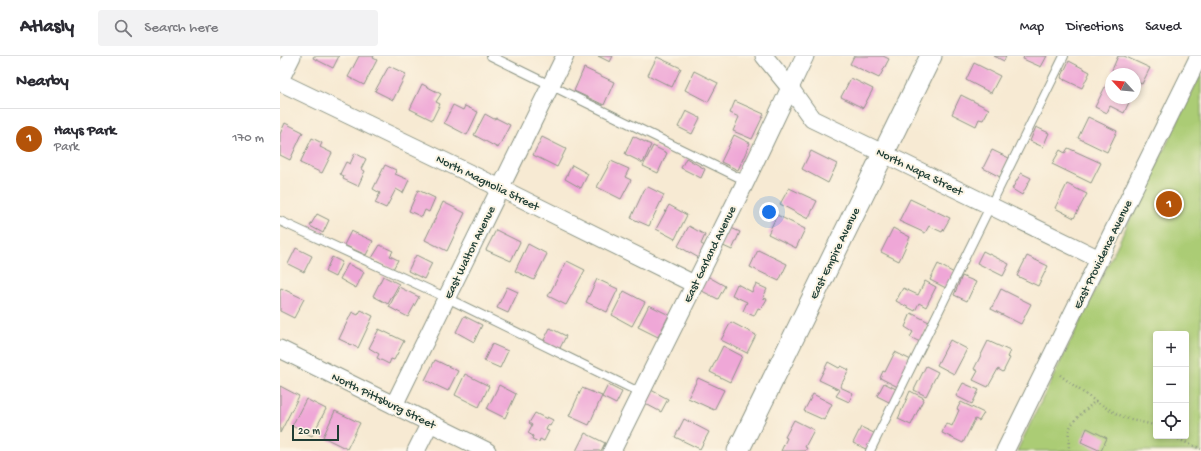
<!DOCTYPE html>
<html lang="en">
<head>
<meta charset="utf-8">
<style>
  :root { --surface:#fff; --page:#f2f2f3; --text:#2b2b33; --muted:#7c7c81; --line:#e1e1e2; --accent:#b45309 }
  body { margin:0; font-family:"Gochi Hand",sans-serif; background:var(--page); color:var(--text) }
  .controls { position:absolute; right:12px; bottom:12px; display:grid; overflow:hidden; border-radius:4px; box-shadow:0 2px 6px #0003 }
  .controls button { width:36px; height:36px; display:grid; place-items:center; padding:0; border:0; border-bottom:1px solid var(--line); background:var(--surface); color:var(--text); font:20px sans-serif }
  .compass { position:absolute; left:825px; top:12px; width:36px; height:36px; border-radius:50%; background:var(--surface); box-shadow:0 2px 6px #0003; rotate:296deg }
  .scale { position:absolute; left:12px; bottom:10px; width:47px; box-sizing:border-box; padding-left:4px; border:2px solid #1f3d34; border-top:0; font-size:11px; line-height:14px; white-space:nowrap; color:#1f3d34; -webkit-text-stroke:3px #fcf5e5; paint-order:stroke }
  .you { position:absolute; left:489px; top:156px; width:14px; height:14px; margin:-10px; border:3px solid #fff; border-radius:50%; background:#1a73e8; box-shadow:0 0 0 6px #1a73e833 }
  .badge { display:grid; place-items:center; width:26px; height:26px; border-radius:50%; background:var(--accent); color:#fff; font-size:13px; font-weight:700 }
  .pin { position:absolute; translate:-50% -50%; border:2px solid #fff; box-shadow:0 1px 4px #0006 }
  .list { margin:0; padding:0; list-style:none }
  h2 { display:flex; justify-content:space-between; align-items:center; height:52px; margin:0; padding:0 16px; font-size:17px }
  h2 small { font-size:13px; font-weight:400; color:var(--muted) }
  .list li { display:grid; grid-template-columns:26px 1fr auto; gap:12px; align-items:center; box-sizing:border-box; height:60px; padding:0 16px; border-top:1px solid var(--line) }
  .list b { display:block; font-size:15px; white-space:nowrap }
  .list p { margin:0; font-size:13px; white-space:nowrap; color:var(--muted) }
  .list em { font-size:13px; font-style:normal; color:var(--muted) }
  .icon { flex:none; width:22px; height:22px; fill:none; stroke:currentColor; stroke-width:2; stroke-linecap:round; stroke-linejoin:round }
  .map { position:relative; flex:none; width:921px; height:395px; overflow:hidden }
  header { display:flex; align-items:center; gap:24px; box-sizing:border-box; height:56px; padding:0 20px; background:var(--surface); border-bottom:1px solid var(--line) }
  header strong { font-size:19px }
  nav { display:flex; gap:22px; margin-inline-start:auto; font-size:14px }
  .search { width:280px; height:36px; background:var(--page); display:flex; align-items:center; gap:10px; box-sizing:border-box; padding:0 14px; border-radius:4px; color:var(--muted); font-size:15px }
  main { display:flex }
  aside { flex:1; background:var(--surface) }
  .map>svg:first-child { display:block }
  .green { fill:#abcc75; stroke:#658454; fill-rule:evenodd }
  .building { fill:#efa7d7 }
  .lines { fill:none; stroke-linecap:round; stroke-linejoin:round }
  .service-casing { stroke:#8b9484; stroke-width:10 }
  .minor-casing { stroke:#8b9484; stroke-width:19 }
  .tertiary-casing { stroke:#8b9484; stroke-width:23 }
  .path { stroke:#8b9484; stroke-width:2.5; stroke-dasharray:1 3; stroke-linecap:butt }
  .service { stroke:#fff; stroke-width:8 }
  .minor { stroke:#fff; stroke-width:17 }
  .tertiary { stroke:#fff; stroke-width:21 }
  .labels { text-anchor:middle; stroke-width:4; stroke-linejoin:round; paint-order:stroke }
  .street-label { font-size:12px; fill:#1f3d34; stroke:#fcf5e5 }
</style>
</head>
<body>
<header>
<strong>Atlasly</strong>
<div class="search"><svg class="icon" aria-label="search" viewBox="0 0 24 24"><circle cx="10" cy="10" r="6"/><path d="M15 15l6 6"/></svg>Search here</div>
<nav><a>Map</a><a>Directions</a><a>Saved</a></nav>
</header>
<main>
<aside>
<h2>Nearby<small></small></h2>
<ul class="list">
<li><span class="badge">1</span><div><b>Hays Park</b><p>Park</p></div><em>170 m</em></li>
</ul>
</aside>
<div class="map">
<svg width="921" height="395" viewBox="0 0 921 395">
  <rect width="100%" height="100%" fill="#fcf5e5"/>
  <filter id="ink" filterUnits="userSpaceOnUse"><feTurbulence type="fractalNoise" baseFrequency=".025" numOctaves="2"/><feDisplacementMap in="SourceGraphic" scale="8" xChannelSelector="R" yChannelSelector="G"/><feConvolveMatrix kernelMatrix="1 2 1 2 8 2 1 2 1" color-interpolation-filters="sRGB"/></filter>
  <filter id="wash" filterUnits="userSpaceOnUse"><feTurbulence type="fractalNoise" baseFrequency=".012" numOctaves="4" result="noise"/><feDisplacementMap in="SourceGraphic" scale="16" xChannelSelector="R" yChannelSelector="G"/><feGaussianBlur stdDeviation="0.9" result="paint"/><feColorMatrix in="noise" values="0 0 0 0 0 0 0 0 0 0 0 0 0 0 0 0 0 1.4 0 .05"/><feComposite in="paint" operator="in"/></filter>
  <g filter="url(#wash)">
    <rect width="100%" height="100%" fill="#f7ead3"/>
    <path class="green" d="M921,18V395H737ZM876,278H906V380H876Z"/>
    <g id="blocks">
      <g class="building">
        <polygon points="34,0 59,0 53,12 33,2"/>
        <polygon points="79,0 94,0 93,2 97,4 84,29 68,21"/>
        <polygon points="318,0 333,0 330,6"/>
        <polygon points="574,0 603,0 609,3 599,22 570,8"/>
        <polygon points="714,0 726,0 724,5"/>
        <polygon points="744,0 767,0 761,11 743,3"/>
        <polygon points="838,0 844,0 870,12 862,28 855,25 855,18 840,18 832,14"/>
        <polygon points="377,1 401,12 392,31 368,19"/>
        <polygon points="789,5 810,16 802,32 781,22"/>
        <polygon points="694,7 720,20 711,37 686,24"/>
        <polygon points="109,10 126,18 113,44 95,35"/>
        <polygon points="304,12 334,26 324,49 294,35"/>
        <polygon points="414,15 438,27 428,46 405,34"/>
        <polygon points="571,22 593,33 583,52 561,41"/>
        <polygon points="827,27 831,29 831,42 851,42 844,57 830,50 827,57 815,51"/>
        <polygon points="142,28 161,38 156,46 160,48 152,64 130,53"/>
        <polygon points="681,39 709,53 703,64 699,63 696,70 672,58"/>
        <polygon points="455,45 484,58 472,83 453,75 459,61 450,57"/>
        <polygon points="173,49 183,54 185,50 198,56 187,79 164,67"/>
        <polygon points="406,55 420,62 412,78 398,71"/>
        <polygon points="205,58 214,63 216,62 230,69 218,92 194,79"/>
        <polygon points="808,61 837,75 827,96 798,82"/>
        <polygon points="5,67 23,76 10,104 0,99 0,78"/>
        <polygon points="756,71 769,77 763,91 750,85"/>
        <polygon points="454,79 470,87 458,114 441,106"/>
        <polygon points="353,80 371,89 363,107 345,98"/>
        <polygon points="262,81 286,93 277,111 253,99"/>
        <polygon points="32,82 42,87 40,91 52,97 42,117 20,107"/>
        <polygon points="373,90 387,97 378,117 363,110"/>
        <polygon points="788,92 821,107 811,127 772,108 780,94 785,97"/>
        <polygon points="712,94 729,102 720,121 703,112"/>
        <polygon points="531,95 557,108 548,127 522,113"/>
        <polygon points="75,97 86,103 81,113 85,115 78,130 63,123 64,120 60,118 66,106 70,108"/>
        <polygon points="406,102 425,113 421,122 401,112"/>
        <polygon points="331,105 349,113 345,121 351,124 341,143 317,131"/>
        <polygon points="105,109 116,114 115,118 129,124 123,137 116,133 106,152 95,147 100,137 93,133"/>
        <polygon points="292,109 308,118 301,132 285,123"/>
        <polygon points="741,117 751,122 742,139 732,133"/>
        <polygon points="787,128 807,138 794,162 775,152"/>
        <polygon points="366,130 384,139 369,170 351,162"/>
        <polygon points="509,132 537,145 528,163 500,148"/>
        <polygon points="138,134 155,142 149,156 145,154 142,161 129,155"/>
        <polygon points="630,143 670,162 662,176 649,170 645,177 619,165"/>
        <polygon points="163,146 185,157 167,195 145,184"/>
        <polygon points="389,149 407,159 395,183 376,173"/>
        <polygon points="37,158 49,164 43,177 30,170"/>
        <polygon points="497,159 525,173 516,192 488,178"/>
        <polygon points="409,170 425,179 421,188 425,190 419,202 398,190"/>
        <polygon points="449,171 460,176 452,194 441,189"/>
        <polygon points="613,172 630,181 619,205 601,196"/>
        <polygon points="216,174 240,186 231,205 206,194"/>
        <polygon points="71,175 93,185 86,199 64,189"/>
        <polygon points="248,188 267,198 254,224 235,215"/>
        <polygon points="100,189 113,195 110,200 118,204 113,213 92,202"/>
        <polygon points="16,192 32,200 24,216 8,208"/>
        <polygon points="478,194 507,208 499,225 470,211"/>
        <polygon points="703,195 729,208 723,220 697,207"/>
        <polygon points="136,199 152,207 144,223 128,215"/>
        <polygon points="747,200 768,210 758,230 737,220"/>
        <polygon points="52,201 62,206 55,221 45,216"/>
        <polygon points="287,205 305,214 286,249 268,240"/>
        <polygon points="68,208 84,216 76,232 60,223"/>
        <polygon points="658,208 674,217 666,232 650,224"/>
        <polygon points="103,220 119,228 108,248 93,240"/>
        <polygon points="427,220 445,230 438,243 420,234"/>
        <polygon points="682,220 696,226 687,245 674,239"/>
        <polygon points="317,223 338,233 327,256 306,246"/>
        <polygon points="645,225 656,231 646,251 639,247 635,255 616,245 623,232 638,239"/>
        <polygon points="457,228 472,236 476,228 487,233 483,242 487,243 481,253 478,252 474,260 463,255 467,246 452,239"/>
        <polygon points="119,231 139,241 128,261 109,251"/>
        <polygon points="227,231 238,236 228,257 217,252"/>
        <polygon points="1,232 24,243 14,262 0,255 0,234"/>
        <polygon points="721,233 751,248 741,268 711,253"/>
        <polygon points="344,235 365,246 352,270 332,259"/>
        <polygon points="369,249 389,259 378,281 358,271"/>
        <polygon points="81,254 93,260 78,292 59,283 72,256 78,259"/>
        <polygon points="631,257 649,266 640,286 630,281 633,276 625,271"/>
        <polygon points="184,260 202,269 194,286 176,276"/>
        <polygon points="451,266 476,279 467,297 441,284"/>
        <polygon points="270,272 286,280 279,294 263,286"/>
        <polygon points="99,273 124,285 114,304 111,303 109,308 97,302 99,298 89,292"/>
        <polygon points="670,284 687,293 674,318 657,309"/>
        <polygon points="708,285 730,295 727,301 730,302 723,316 718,313 708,331 693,324 698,315 694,313"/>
        <polygon points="212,288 228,295 220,312 204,305"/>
        <polygon points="443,290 462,300 450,326 430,316"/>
        <polygon points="615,296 631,304 618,331 600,322 603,315 605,316"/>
        <polygon points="155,304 178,315 168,335 145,324"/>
        <polygon points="548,306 559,312 561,310 569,314 560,331 573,337 569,346 556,340 560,334 539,324"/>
        <polygon points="646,310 658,316 646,340 634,334"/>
        <polygon points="185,318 209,330 199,351 175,339"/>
        <polygon points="418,322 444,334 434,354 408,342"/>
        <polygon points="604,327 618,334 611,347 597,340"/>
        <polygon points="683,327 699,334 692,348 676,340"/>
        <polygon points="219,329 236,338 225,362 207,353"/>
        <polygon points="328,329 342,336 336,348 322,341"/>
        <polygon points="0,330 19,340 0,377"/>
        <polygon points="302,332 322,340 309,369 289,360"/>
        <polygon points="371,334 388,343 381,356 364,347"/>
        <polygon points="630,335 644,342 631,369 618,363"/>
        <polygon points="533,338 552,348 544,364 524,355"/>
        <polygon points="26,343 46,353 32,380 12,370"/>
        <polygon points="681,346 704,357 699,365 695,363 683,387 662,377 666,367 672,370 679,354 677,353"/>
        <polygon points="55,355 80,367 67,393 43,381"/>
        <polygon points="255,357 267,363 267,361 273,364 270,370 268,369 266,374 269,375 264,385 260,383 259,386 252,383 253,380 248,377 252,369 249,367"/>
        <polygon points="404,363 429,376 420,393 395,381"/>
        <polygon points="514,364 534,374 525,391 527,392 525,395 501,395 507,382 505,381"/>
        <polygon points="581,371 596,378 588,394 573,387"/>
        <polygon points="807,372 827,382 821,395 801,386"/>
        <polygon points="305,377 325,387 321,395 296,395"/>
      </g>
    </g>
  </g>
  <g filter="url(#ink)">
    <use href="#blocks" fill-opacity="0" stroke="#8b9484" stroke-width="1"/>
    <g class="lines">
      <defs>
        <g id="service">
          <polyline points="211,0 466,125"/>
          <polyline points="0,165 167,242 361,337"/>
          <polyline points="590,395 784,0"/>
        </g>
        <g id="minor">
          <polyline points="484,0 510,32 532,63 623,107 819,203"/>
          <polyline points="0,24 12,0"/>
          <polyline points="0,26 220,132 414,228"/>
          <polyline points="0,293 207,395"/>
          <polyline points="114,349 285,0"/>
          <polyline points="136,395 150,367"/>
          <polyline points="332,395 466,125 525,0"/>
          <polyline points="725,395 919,0"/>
        </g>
        <polyline id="tertiary" points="458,395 651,0"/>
      </defs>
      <use href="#service" class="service-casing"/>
      <use href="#minor" class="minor-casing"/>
      <use href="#tertiary" class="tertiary-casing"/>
      <g class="path">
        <path d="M780,319C801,335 821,351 846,362C855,366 866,366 876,370"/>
        <polyline points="891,380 921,393"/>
        <path d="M789,395C789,389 788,381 789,375C791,364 807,354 815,345"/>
      </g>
      <use href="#service" class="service"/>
      <use href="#minor" class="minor"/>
      <use href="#tertiary" class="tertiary"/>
    </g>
  </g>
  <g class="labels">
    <g class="street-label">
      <text transform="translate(640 115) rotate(26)" y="4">North Napa Street</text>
      <text transform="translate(208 126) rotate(26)" y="4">North Magnolia Street</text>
      <text transform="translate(189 196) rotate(-64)" y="4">East Walton Avenue</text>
      <text transform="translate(554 197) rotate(-64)" y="4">East Empire Avenue</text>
      <text transform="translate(429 198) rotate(-64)" y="4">East Garland Avenue</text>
      <text transform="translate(822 198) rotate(-64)" y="4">East Providence Avenue</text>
      <text transform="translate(104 344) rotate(26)" y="4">North Pittsburg Street</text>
    </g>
  </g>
</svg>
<div class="controls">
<button>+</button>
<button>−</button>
<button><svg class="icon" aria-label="locate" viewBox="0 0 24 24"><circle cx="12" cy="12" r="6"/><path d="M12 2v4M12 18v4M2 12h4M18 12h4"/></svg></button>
</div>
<svg class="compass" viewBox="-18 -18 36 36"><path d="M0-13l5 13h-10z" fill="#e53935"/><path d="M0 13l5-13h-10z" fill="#7c7c81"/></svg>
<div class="scale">20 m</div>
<div class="you"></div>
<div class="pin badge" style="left:889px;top:148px">1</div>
</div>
</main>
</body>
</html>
